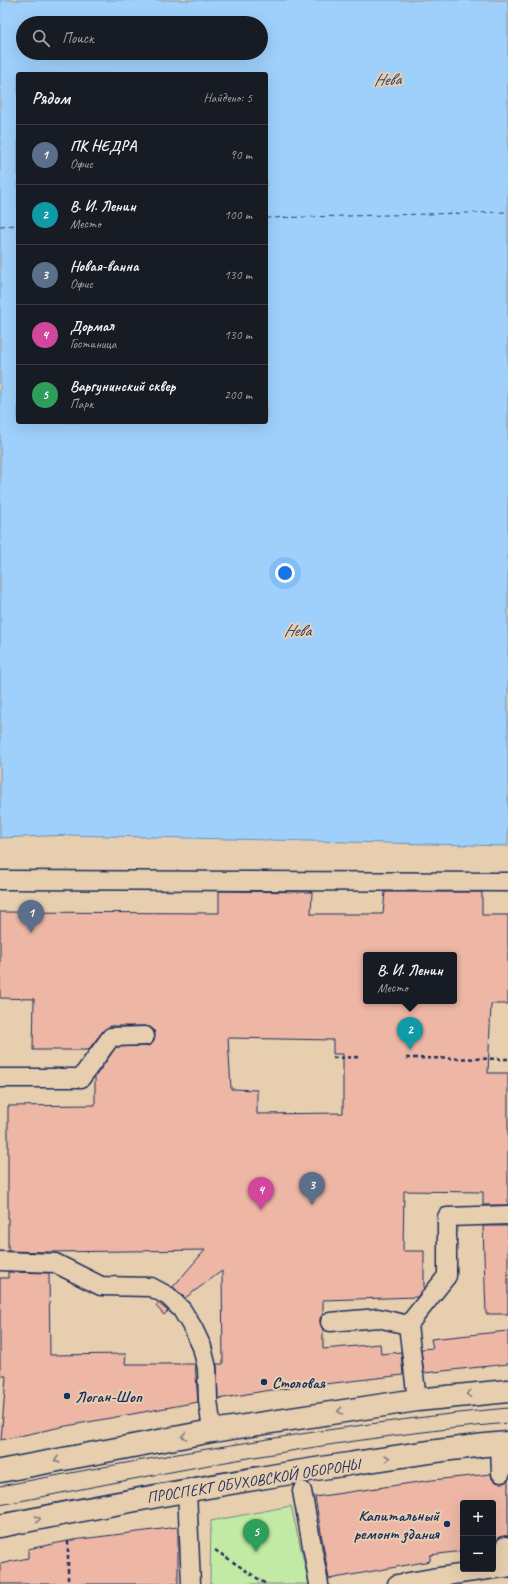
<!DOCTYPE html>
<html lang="ru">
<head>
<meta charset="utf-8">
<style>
  :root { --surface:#171b24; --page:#242831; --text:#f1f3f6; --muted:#9ea1a6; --line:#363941; --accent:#2563eb }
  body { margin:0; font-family:Caveat,sans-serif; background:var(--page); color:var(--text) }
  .controls { position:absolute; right:12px; bottom:12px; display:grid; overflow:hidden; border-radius:4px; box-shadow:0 4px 16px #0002 }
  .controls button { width:36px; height:36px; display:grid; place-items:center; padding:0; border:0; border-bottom:1px solid var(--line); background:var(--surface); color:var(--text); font:20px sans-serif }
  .you { position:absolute; left:285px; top:573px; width:14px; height:14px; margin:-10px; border:3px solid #fff; border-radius:50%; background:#1a73e8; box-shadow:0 0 0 6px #1a73e833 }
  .badge { display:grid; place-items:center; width:26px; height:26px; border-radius:50%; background:var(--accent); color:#fff; font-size:13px; font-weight:700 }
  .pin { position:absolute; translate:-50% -33px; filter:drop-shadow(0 1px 2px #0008) }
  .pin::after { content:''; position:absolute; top:21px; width:14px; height:12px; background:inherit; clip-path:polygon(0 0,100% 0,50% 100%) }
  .popup { position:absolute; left:363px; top:952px; width:94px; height:52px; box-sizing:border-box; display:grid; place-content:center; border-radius:4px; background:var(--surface); filter:drop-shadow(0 1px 3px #0005); font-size:13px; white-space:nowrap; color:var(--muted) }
  .popup b { font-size:15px; color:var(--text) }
  .popup::after { content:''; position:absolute; left:50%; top:100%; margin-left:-8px; border:8px solid transparent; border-top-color:var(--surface) }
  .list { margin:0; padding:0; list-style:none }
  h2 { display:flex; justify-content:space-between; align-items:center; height:52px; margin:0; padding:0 16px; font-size:17px }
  h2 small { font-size:13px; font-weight:400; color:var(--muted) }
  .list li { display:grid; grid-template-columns:26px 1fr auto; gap:12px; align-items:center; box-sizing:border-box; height:60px; padding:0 16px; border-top:1px solid var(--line) }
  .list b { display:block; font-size:15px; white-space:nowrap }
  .list p { margin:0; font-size:13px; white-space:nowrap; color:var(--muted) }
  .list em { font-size:13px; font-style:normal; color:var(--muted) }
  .icon { flex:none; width:22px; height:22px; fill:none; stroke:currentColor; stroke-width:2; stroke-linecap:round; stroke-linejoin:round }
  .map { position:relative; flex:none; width:508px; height:1584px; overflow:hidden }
  .search { position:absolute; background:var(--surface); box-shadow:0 4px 16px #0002; left:16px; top:16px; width:252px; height:44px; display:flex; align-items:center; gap:10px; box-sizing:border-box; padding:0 14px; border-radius:22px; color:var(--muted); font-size:15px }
  .panel { position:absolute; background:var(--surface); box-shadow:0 4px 16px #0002; left:16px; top:72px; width:252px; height:352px; border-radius:4px }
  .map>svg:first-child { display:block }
  .green { fill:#c3eaa5; stroke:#6f8c82 }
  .water { fill:#9ed0fb; stroke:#6a90bc; fill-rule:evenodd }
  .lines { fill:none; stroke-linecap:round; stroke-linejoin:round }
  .ferry { stroke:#283f6e; stroke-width:1; stroke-dasharray:5 4; stroke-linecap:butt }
  .building { fill:#eeb6a4; stroke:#1b2f5e; fill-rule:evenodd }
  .lane-casing { stroke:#1b2f5e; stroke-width:21 }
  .secondary-casing { stroke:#1b2f5e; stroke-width:25 }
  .path { stroke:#1b2f5e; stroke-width:2.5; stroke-dasharray:4 3; stroke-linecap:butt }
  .lane { stroke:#e6ceaf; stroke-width:18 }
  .secondary { stroke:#e6ceaf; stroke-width:22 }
  .tram { stroke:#1b2f5e; stroke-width:1 }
  .oneway { stroke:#807e86 }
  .poi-dot { fill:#1b2f5e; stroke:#e6ceaf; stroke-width:1.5 }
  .labels { text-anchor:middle; stroke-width:4; stroke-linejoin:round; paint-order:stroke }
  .poi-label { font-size:16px; font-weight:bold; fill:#1b2f5e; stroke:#e6ceaf; text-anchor:start }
  .street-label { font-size:16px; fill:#1b2f5e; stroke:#e6ceaf }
  .water-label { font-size:17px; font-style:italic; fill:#283f6e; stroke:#e6ceaf }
</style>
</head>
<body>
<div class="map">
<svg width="508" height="1584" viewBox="0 0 508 1584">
  <rect width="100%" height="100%" fill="#e6ceaf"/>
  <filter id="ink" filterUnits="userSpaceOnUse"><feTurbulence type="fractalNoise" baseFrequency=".025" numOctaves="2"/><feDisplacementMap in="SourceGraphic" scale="8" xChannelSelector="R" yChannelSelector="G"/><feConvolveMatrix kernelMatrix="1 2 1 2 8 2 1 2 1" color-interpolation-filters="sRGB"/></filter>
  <g filter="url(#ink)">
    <polygon class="green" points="291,1506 309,1584 210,1584 211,1521"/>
    <path class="water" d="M0,0H508V846L69,835L0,838ZM23,23H261V53H23ZM18,74H266V422H18Z"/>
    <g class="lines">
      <g class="ferry">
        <polyline points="266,218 508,212"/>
        <polyline points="0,226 18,225"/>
      </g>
    </g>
    <g class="building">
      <path d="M219,891L312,892L311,914H383L385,892H482V915H508V1004H491L488,1073H508V1205H483V1192L404,1191L403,1251H424V1288L417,1297L323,1300V1314L320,1318V1322L323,1330V1349L380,1344L381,1354L401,1352L403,1375L264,1391L218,1399L217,1364H223L222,1271L185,1298L173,1287L205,1250L49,1252L8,1251V1106L95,1105V1077L116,1047L146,1046L151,1045L154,1041L155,1036L154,1030L150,1027L145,1026H111L103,1031L88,1050H33L34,999L0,998V912L219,913ZM366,955H454V1001H366ZM228,1038L333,1040V1054H343V1113L257,1114V1090L231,1089Z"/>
      <polygon points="483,1226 508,1226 508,1314 486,1314"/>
      <polygon points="8,1272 49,1273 50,1355 126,1354 125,1364 195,1364 198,1402 61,1427 1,1440 6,1376 0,1376 0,1278 8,1278"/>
      <polygon points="158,1303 168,1311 164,1315 156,1306"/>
      <polygon points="508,1331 508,1364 424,1373 421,1349 433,1348 431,1339"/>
      <polygon points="491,1474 492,1479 496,1482 502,1483 508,1480 508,1536 504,1536 499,1537 496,1542 495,1547 493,1547 493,1503 463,1503 463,1551 430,1555 430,1561 329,1579 315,1497 432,1480"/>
      <polygon points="178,1527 178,1584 0,1584 0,1564 28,1558 28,1549 73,1540"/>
    </g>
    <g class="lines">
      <defs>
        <g id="lane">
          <polyline points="0,880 508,882"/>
          <polyline points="0,1078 81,1078 111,1037 145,1036"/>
          <polyline points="0,1261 55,1263 101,1286 151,1287 168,1296 182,1310 193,1328 202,1347 207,1368 208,1400 212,1431"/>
          <polyline points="330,1322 378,1318 408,1325"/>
          <polyline points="417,1400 408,1325 447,1276 447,1217 508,1215"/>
          <polyline points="500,1444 501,1473"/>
          <polyline points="187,1490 191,1584"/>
          <polyline points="302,1491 319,1584"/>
          <polyline points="505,1546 506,1568"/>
          <polyline points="397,1584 432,1578 508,1567"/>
        </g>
        <g id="secondary">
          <polyline points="0,1471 212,1431 417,1400 508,1391"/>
          <path d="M0,1526C116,1503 232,1481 349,1464C402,1456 455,1447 508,1443"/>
        </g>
      </defs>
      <use href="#lane" class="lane-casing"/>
      <use href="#secondary" class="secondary-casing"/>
      <g class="path">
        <polyline points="333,1058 358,1057"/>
        <polyline points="406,1058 508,1059"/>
        <polyline points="68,1541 68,1584"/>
        <polyline points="215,1550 266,1584"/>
      </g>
      <use href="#lane" class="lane"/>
      <use href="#secondary" class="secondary"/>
      <g class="tram">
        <path d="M0,1486C123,1463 246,1441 370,1424C416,1418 462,1412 508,1408"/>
        <path d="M0,1505C168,1472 337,1438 508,1423"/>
      </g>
    </g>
    <defs><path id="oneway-chevron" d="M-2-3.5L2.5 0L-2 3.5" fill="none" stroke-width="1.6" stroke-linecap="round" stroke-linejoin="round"/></defs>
    <g class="oneway">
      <use href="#oneway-chevron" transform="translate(469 1394) rotate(174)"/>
      <use href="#oneway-chevron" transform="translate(340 1411) rotate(172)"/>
      <use href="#oneway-chevron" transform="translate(184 1436) rotate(170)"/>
      <use href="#oneway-chevron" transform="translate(387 1458) rotate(-8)"/>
      <use href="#oneway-chevron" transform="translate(57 1460) rotate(169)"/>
      <use href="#oneway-chevron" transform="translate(38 1519) rotate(-11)"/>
    </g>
  </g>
  <g class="poi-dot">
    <circle cx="264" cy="1382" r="4"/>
    <circle cx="67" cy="1396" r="4"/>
    <circle cx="447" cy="1524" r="4"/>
  </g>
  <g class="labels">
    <g class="poi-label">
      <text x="272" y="1388">Столовая</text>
      <text x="75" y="1402">Логан-Шоп</text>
      <text x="439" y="1521" text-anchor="end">Капитальный<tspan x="439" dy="18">ремонт здания</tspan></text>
    </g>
    <g class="street-label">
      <text transform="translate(253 1480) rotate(-9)" y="6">ПРОСПЕКТ ОБУХОВСКОЙ ОБОРОНЫ</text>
    </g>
    <g class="water-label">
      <text transform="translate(387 79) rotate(-2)" y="6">Нева</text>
      <text x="297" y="636">Нева</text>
    </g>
  </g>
</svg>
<div class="controls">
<button>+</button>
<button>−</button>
</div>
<div class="you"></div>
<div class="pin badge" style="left:31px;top:933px;background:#5c6f8a">1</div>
<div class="pin badge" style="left:410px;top:1050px;background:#0f9aa8">2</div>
<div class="popup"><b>В. И. Ленин</b>Место</div>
<div class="pin badge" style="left:312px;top:1205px;background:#5c6f8a">3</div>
<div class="pin badge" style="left:261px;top:1210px;background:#d1479c">4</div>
<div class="pin badge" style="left:256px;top:1552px;background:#2e9e5b">5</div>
<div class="search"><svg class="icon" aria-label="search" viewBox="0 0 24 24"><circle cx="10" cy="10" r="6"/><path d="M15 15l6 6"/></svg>Поиск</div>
<section class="panel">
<h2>Рядом<small>Найдено: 5</small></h2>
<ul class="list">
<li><span class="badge" style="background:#5c6f8a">1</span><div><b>ПК НЕДРА</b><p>Офис</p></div><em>90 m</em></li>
<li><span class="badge" style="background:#0f9aa8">2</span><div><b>В. И. Ленин</b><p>Место</p></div><em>100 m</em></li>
<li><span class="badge" style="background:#5c6f8a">3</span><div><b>Новая-ванна</b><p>Офис</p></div><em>130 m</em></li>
<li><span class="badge" style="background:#d1479c">4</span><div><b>Дормал</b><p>Гостиница</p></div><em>130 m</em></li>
<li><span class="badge" style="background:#2e9e5b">5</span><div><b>Варгунинский сквер</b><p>Парк</p></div><em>200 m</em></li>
</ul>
</section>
</div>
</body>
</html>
